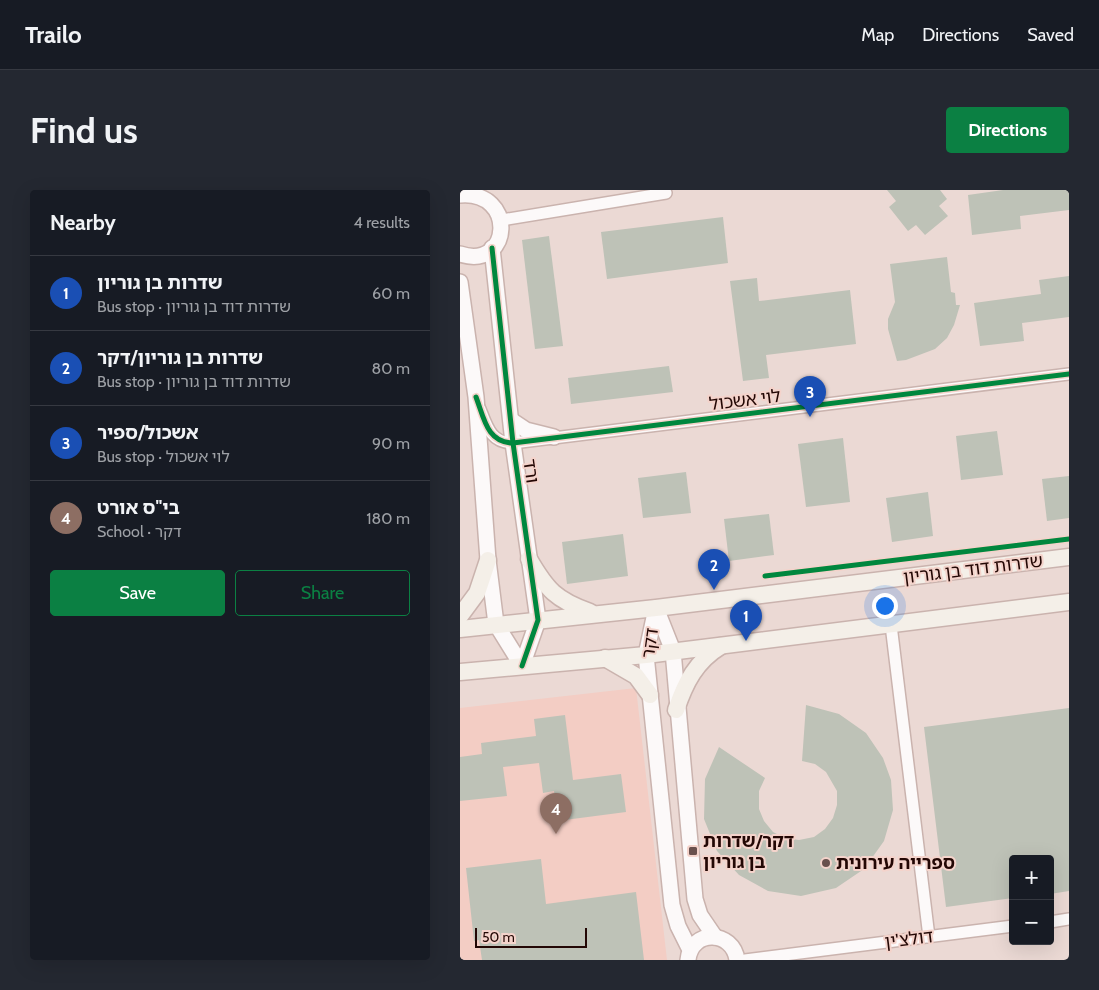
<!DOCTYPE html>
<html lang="en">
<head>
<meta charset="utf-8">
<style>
  :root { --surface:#171b24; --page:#242831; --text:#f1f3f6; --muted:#9ea1a6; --line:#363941; --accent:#0b8043 }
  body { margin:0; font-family:Cabin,"Noto Sans Hebrew",sans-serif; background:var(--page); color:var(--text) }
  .controls { position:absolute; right:15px; bottom:15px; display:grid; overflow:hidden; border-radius:5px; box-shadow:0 5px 20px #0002 }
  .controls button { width:45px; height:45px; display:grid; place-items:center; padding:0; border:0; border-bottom:1px solid var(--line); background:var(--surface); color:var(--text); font:25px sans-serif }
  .scale { position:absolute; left:15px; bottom:12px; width:112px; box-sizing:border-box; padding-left:5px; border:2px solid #230704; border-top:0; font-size:14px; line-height:18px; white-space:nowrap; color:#230704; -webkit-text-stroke:4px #f4d3cb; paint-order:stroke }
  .you { position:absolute; left:424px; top:415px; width:18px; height:18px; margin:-12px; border:4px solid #fff; border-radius:50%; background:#1a73e8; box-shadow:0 0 0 8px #1a73e833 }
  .badge { display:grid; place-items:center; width:32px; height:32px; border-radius:50%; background:var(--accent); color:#fff; font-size:16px; font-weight:700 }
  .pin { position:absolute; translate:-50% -41px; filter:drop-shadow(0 1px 2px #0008) }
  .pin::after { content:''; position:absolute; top:26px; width:18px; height:15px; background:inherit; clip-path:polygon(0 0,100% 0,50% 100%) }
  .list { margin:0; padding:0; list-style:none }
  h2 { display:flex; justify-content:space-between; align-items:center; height:65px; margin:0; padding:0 20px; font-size:21px }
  h2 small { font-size:16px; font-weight:400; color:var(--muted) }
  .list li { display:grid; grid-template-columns:32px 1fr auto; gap:15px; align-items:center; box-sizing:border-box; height:75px; padding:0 20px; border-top:1px solid var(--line) }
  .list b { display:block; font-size:19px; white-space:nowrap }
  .list p { margin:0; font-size:16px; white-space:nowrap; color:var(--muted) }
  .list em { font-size:16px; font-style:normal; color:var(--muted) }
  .actions { display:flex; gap:10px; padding:15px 20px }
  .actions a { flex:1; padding:11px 0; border:1px solid var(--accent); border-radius:5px; text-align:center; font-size:18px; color:var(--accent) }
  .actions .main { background:var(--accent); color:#fff }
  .map { position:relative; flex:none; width:609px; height:770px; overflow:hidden; border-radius:5px }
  header { display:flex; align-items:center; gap:30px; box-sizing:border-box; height:70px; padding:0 25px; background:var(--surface); border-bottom:1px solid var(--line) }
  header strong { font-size:24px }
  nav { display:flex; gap:28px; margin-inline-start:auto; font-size:18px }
  .intro { display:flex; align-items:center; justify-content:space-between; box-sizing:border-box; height:120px; padding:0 30px }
  h1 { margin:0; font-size:35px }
  .button { padding:12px 22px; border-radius:5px; background:var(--accent); color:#fff; font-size:18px; font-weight:700 }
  main { display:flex; gap:30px; padding:0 30px }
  aside { flex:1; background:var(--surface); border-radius:5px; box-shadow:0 5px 20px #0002 }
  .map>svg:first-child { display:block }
  .built { fill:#f3cdc4 }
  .building { fill:#bec2b7 }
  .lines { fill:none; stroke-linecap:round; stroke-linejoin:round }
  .minor-casing { stroke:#cab3ae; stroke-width:14 }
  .tertiary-casing { stroke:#cab3ae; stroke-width:18 }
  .secondary-casing { stroke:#cab3ae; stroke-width:19 }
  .minor { stroke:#fcf9f9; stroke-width:11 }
  .tertiary { stroke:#fcf9f9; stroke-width:15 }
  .secondary { stroke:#f4efe8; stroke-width:16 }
  .cycleway-casing { stroke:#f4d3cb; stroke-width:8 }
  .cycleway { stroke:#00873e; stroke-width:5 }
  .poi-dot { fill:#69504d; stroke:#f4d3cb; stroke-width:2 }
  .labels { text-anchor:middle; stroke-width:4; stroke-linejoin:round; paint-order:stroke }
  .street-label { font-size:18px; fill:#230704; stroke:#f4d3cb }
  .poi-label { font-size:18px; font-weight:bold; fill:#230704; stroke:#f4d3cb; text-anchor:start }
</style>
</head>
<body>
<header>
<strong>Trailo</strong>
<nav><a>Map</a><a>Directions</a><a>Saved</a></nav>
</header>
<div class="intro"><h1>Find us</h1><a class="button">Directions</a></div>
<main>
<aside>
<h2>Nearby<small>4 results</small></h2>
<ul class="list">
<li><span class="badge" style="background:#1a4fb4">1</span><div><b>שדרות בן גוריון</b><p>Bus stop · שדרות דוד בן גוריון</p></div><em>60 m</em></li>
<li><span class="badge" style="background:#1a4fb4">2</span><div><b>שדרות בן גוריון/דקר</b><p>Bus stop · שדרות דוד בן גוריון</p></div><em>80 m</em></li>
<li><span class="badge" style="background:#1a4fb4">3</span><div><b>אשכול/ספיר</b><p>Bus stop · לוי אשכול</p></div><em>90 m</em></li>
<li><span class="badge" style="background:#8d6e63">4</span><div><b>בי&quot;ס אורט</b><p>School · דקר</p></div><em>180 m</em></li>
</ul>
<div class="actions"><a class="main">Save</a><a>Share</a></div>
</aside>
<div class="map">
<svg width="609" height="770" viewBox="0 0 609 770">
  <rect width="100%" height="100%" fill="#ebd9d4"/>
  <polygon class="built" points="176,498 207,770 0,770 0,518"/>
  <g class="building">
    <polygon points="427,0 480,0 487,9 479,16 488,26 465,45 456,35 448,41 429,17 436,11"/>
    <polygon points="543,0 609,0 609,20 560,26 561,39 512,45 508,5"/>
    <polygon points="263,27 268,73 147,89 141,42"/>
    <polygon points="89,46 103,156 75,159 62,50"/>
    <polygon points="487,67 491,102 495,103 496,115 500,115 494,135 487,148 475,159 446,170 437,171 428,139 428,129 435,112 430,74"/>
    <polygon points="609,86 609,127 562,133 564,151 520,156 514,113 581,104 579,90"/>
    <polygon points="297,88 299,111 390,100 396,154 306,165 309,188 283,191 270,91"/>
    <polygon points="209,176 213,202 111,214 108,188"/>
    <polygon points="537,241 543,285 501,290 496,246"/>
    <polygon points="383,248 390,312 346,317 338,254"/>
    <polygon points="226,282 231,323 183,328 178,288"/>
    <polygon points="609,286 609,328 587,331 582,289"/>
    <polygon points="468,302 473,346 432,352 426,308"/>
    <polygon points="309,324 314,365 269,371 264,329"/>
    <polygon points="163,344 168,386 107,394 102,352"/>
    <polygon points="346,515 379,524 406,543 423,568 431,590 433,620 424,651 404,679 376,698 341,706 308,701 279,685 257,661 244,629 245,589 259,557 305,588 299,601 299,619 304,631 313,642 325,648 339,650 354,647 365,639 373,628 377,615 377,601 366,582 355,574 342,571"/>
    <polygon points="609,518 609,701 590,704 590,669 553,669 553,708 486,717 464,537"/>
    <polygon points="105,525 113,590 161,584 166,622 97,631 94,601 83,603 79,573 43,577 47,606 0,611 0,567 22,564 21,553 76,546 74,529"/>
    <polygon points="81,669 86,714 176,702 184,770 22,770 19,750 14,751 6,678"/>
  </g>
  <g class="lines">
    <defs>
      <g id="minor">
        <polyline points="42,30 206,3"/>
        <path d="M20,219C27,237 31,253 53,253L609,184"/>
        <polyline points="431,435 469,747"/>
        <polyline points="590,732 609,729"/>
        <polyline points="285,770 553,736"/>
      </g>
      <g id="tertiary">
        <path d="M0,5C57,0 52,81 0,64"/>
        <polyline points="32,58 53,253 78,430 62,476"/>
        <polyline points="0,92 16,207 28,370 36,434 62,476"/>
        <polyline points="51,230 66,240 94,247"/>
        <polyline points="196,418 186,465 212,715 218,736 230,760"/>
        <polyline points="196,418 213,461 235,709 240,725 255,747"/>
        <path d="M228,770C231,739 273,740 277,770"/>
      </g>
      <g id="secondary">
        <path d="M69,369C87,400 96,410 130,422"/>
        <polyline points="0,426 17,403 28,370"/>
        <polyline points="0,439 196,418 609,367"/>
        <polyline points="145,468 176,486 190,505"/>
        <polyline points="0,482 186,465 609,412"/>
        <path d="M216,520C225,493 236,471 261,456"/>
      </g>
    </defs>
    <use href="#minor" class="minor-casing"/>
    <use href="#tertiary" class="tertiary-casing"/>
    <use href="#secondary" class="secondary-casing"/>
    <use href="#minor" class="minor"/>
    <use href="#tertiary" class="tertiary"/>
    <use href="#secondary" class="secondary"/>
    <defs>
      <g id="cycleway">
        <polyline points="32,58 53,253 78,430 62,476"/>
        <path d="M16,207C24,228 27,253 53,253L609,184"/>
        <polyline points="305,386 609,349"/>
      </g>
    </defs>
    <use href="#cycleway" class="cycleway-casing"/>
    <use href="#cycleway" class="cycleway"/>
  </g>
  <g class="poi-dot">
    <rect x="228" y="656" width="10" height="10" rx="2.5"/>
    <circle cx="366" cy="673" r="5"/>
  </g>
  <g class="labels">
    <g class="street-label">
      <text transform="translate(285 210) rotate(-7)" y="6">לוי אשכול</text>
      <text transform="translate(71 281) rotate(82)" y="6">ורד</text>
      <text transform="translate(513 379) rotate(-7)" y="6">שדרות דוד בן גוריון</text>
      <text transform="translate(190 453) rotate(-82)" y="6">דקר</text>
      <text transform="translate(449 749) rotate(-7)" y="6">דולצ'ין</text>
    </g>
    <g class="poi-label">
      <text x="243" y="657">דקר/שדרות<tspan x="243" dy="21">בן גוריון</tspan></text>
      <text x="376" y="679">ספרייה עירונית</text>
    </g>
  </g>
</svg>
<div class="controls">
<button>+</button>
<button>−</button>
</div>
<div class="scale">50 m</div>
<div class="you"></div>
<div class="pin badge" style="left:286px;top:451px;background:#1a4fb4">1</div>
<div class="pin badge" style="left:254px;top:400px;background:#1a4fb4">2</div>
<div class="pin badge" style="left:350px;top:227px;background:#1a4fb4">3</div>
<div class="pin badge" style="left:96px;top:644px;background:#8d6e63">4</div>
</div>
</main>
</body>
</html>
